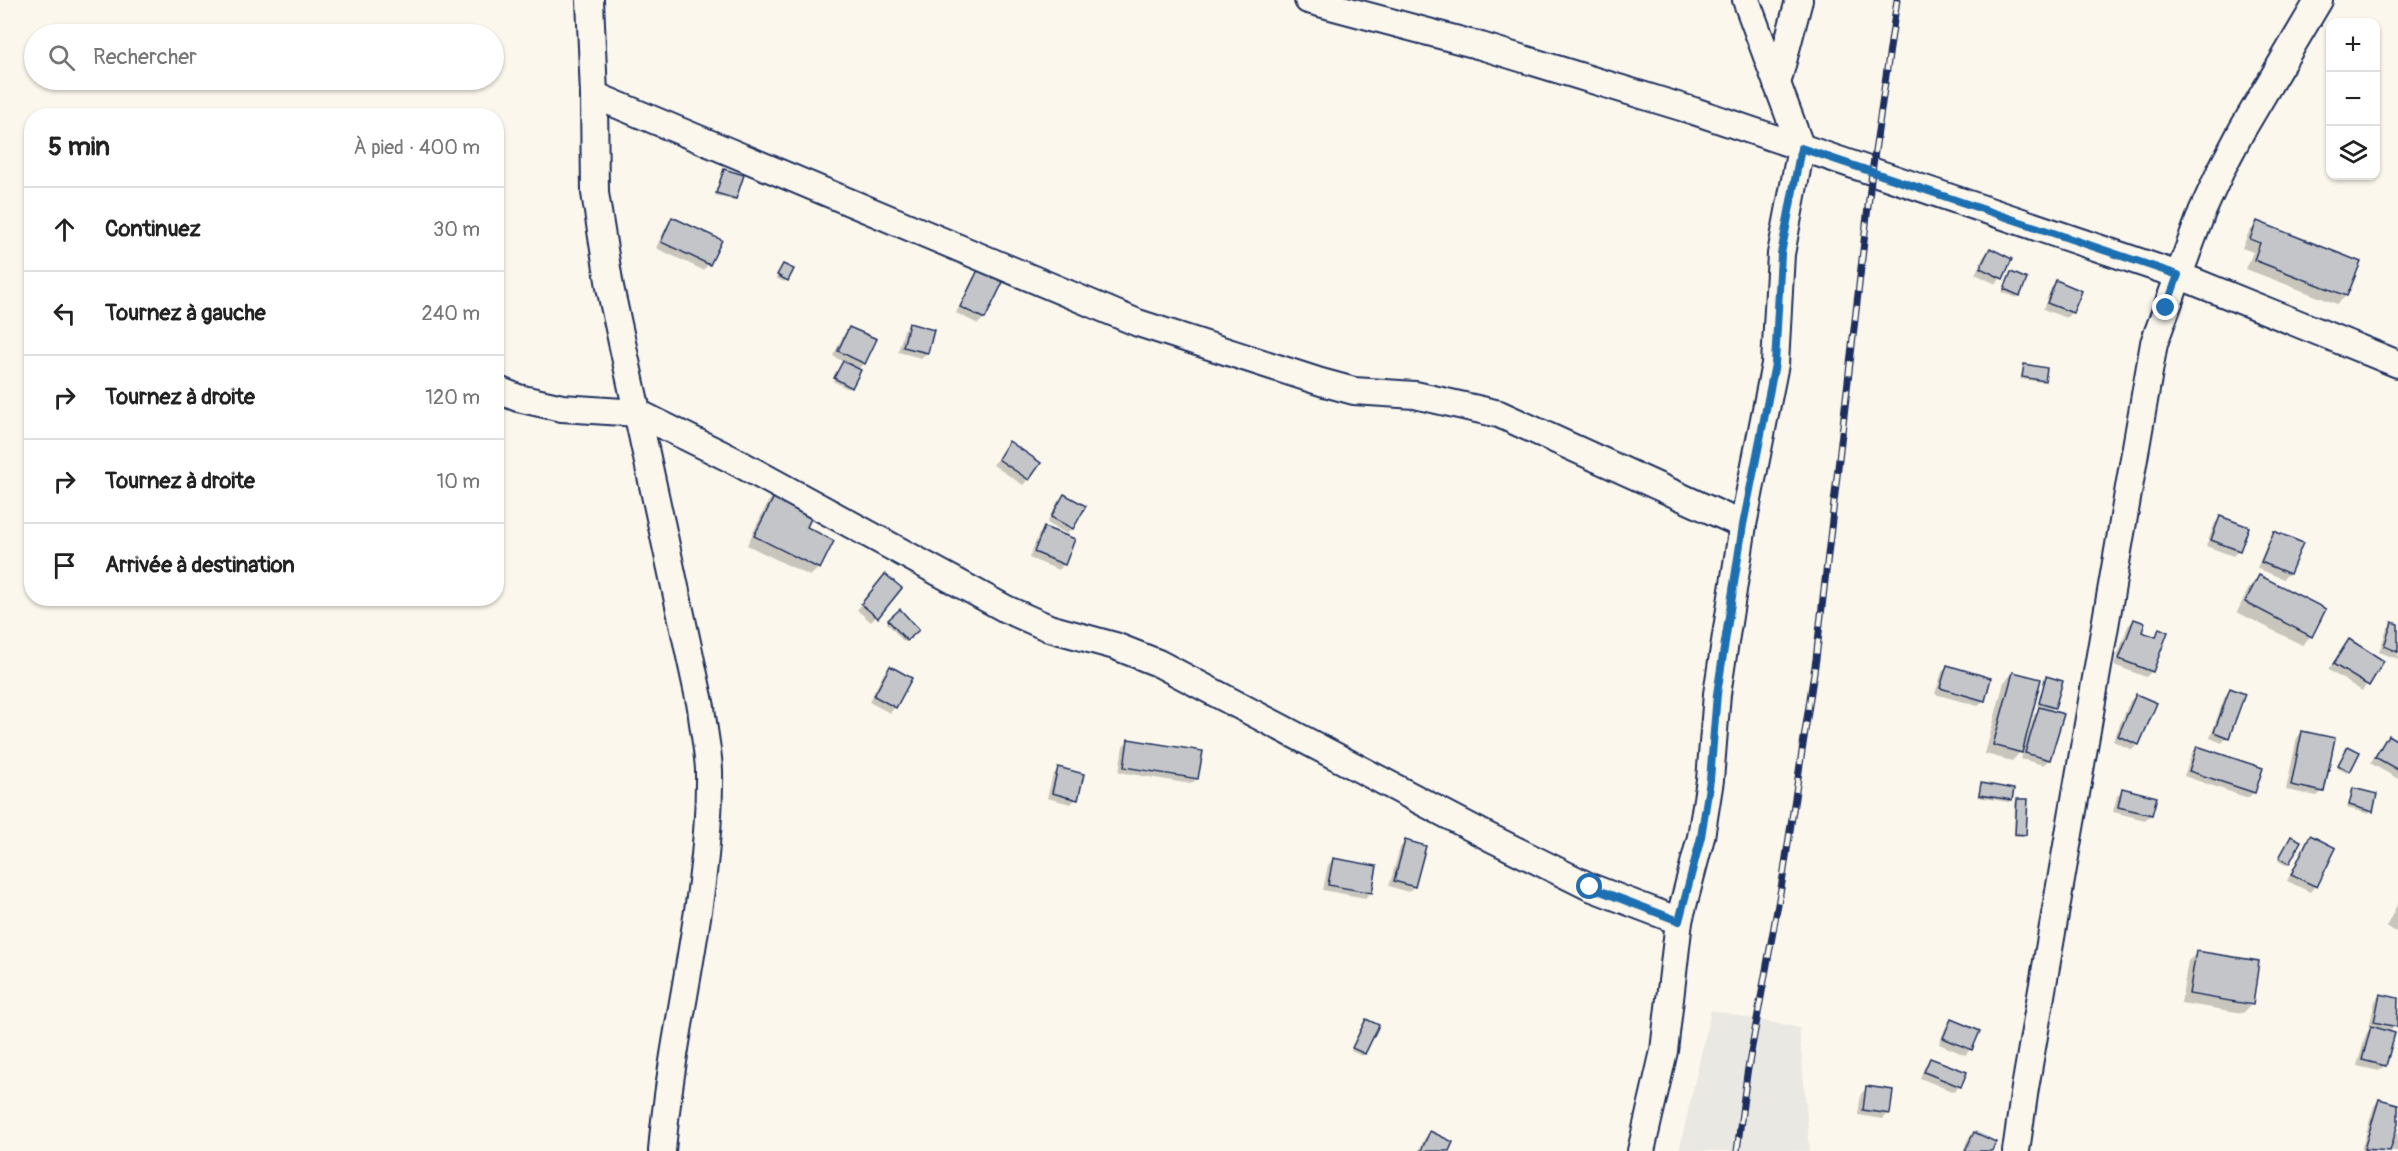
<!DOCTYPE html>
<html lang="fr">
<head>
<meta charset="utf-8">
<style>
  :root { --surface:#fff; --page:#f6f6f6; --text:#222; --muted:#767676; --line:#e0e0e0 }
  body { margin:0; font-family:Pangolin,sans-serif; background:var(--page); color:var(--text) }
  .controls { position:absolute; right:18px; top:18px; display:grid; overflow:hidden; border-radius:12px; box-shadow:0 2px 4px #0004 }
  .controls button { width:54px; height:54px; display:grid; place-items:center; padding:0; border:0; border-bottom:2px solid var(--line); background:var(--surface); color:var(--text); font:30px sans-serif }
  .stop { position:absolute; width:18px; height:18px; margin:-14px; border:4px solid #1f6fb2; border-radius:50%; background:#fff }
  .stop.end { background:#1f6fb2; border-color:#fff; box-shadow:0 2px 6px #0008 }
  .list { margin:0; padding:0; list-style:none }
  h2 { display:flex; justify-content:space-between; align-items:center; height:78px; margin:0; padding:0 24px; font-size:26px }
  h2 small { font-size:20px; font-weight:400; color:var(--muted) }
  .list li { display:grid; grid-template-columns:39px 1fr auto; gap:18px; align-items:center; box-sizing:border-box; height:84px; padding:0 24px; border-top:2px solid var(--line) }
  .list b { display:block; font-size:22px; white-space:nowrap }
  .list em { font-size:20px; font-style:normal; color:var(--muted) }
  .icon { flex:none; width:33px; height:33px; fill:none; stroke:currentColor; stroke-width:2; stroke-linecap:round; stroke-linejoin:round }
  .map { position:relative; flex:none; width:2398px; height:1151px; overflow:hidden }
  .search { position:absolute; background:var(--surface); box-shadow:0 2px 4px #0004; left:24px; top:24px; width:480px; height:66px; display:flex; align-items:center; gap:15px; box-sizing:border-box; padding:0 21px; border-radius:33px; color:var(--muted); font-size:22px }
  .panel { position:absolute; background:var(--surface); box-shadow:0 2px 4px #0004; left:24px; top:108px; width:480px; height:498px; border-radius:24px }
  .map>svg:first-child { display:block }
  .built { fill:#eae8e2 }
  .shadow { fill:#0003 }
  .building { fill:#c3c5c9; stroke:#1b2f5e; stroke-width:1.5 }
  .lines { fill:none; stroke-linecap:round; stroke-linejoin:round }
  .minor-casing { stroke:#1b2f5e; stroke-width:30 }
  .minor { stroke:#fbf7ec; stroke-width:26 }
  .rail-casing { stroke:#1b2f5e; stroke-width:7 }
  .rail { stroke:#fbf7ec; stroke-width:4.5; stroke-dasharray:14; stroke-linecap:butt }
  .route { stroke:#1f6fb2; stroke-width:8 }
</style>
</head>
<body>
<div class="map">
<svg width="2398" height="1151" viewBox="0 0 2398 1151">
  <rect width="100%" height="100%" fill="#fbf7ec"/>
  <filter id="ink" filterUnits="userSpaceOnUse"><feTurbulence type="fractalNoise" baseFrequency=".0167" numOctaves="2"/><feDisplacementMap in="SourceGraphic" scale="12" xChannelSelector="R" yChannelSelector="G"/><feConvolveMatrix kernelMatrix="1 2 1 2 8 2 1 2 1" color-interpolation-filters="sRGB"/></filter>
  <g filter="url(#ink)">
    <polygon class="built" points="1711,1010 1799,1028 1810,1151 1679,1151"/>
    <g class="shadow">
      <polygon points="724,170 735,199 733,201 715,195"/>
      <polygon points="673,219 720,241 708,265 703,270 656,248 667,225"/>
      <polygon points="2258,223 2359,263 2346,296 2337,304 2246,269 2253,252 2242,248 2249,232"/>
      <polygon points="1990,250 2010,260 2001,278 1996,284 1975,274 1984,256"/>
      <polygon points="781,268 786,280 784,282 776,278"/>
      <polygon points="978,272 984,318 978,324 956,313 973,278"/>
      <polygon points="2009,276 2018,295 2016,298 2002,292"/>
      <polygon points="2057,282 2072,312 2066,318 2043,309 2051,288"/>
      <polygon points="909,325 927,353 921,358 898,352 904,330"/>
      <polygon points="849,328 864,363 857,370 848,389 833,381 844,362 833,356 844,334"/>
      <polygon points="2024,366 2044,380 2041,382 2020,379"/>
      <polygon points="1009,443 1028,479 1023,485 993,465"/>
      <polygon points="777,493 804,528 819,568 810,576 747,545 768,502"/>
      <polygon points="1064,496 1072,528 1067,534 1047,523 1058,501"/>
      <polygon points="2220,518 2239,550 2233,556 2206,546 2215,523"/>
      <polygon points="1044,529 1064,564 1059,570 1029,558 1039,534"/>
      <polygon points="2274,533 2289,573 2283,579 2257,568 2269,539"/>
      <polygon points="2259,577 2311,636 2302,645 2237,612 2250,586"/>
      <polygon points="880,582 877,616 871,622 857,610"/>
      <polygon points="900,611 917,630 904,642 887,623"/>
      <polygon points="2134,620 2140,633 2153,638 2160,630 2152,671 2146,677 2114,665 2128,626"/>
      <polygon points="2393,623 2398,625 2398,659 2379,652 2387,629"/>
      <polygon points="2349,641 2382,662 2362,691 2328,670"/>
      <polygon points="1947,667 1989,679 1983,701 1978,706 1935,694 1942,672"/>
      <polygon points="890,668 895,707 890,713 869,702 884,673"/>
      <polygon points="2013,673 2025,736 2027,737 2034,715 2042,707 2037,706 2047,678 2054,707 2049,712 2049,760 2043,765 2021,759 2024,748 2012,761 1985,754 2004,682"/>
      <polygon points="2231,690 2227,737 2222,743 2210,738 2225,696"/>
      <polygon points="2136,695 2138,744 2132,750 2113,741 2130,701"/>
      <polygon points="2302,732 2323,791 2317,796 2286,790 2297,738"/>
      <polygon points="2388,737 2398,742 2398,779 2370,763"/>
      <polygon points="1129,741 1197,779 1191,784 1119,772 1123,746"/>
      <polygon points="2198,747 2254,792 2248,798 2184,776 2192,753"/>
      <polygon points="2346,750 2349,771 2347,773 2337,768"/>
      <polygon points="1059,769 1076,799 1071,804 1047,798 1053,775"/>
      <polygon points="1981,785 2011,800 2009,802 1977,797"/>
      <polygon points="2123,790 2151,815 2145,820 2113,812 2117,796"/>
      <polygon points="2354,790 2371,811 2369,814 2347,808"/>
      <polygon points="2018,800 2025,834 2022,836 2014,836 2015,803"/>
      <polygon points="2311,837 2315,886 2310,892 2287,881 2305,843"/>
      <polygon points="2291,838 2288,863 2286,865 2278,861"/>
      <polygon points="1405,842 1414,886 1408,892 1389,886 1400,848"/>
      <polygon points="1333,860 1371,892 1365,898 1323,890 1328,865"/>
      <polygon points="2398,903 2398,932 2397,932 2386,927"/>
      <polygon points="2197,953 2252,1004 2243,1013 2181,1003 2188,961"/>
      <polygon points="2380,995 2398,999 2398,1022 2389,1033 2393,1034 2384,1066 2379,1071 2357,1066 2366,1034 2371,1028 2369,1028 2375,1001"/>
      <polygon points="1951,1021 1971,1049 1965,1055 1939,1044 1946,1026"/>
      <polygon points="1364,1023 1364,1054 1362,1056 1351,1051"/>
      <polygon points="1930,1059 1960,1086 1954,1092 1920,1078 1925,1065"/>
      <polygon points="1867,1088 1888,1113 1883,1119 1858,1115 1861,1094"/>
      <polygon points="2379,1100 2398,1106 2398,1118 2393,1137 2395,1138 2398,1129 2398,1151 2361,1151 2374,1106"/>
      <polygon points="1430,1133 1447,1151 1419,1151 1424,1139"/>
      <polygon points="1974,1133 1990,1151 1963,1151 1968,1139"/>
    </g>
    <g class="building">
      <polygon points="724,169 744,175 736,199 716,193"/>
      <polygon points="672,217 722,240 710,265 661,242"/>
      <polygon points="2257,221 2361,262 2347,296 2254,260 2260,243 2250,239"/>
      <polygon points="1990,248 2012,259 2003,279 1980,268"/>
      <polygon points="783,264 794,269 788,281 777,275"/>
      <polygon points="978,270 1003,282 985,319 960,307"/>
      <polygon points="2011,272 2027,279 2020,296 2004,289"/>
      <polygon points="2056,280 2082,291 2073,313 2047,303"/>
      <polygon points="909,323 934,330 928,353 903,347"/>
      <polygon points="849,327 877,339 865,364 838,351"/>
      <polygon points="843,361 861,370 852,388 834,378"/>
      <polygon points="2024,364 2047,368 2045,381 2022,377"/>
      <polygon points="1009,441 1041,463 1029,480 998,459"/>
      <polygon points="777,491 815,510 807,527 834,541 820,569 754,536"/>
      <polygon points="1064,494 1086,506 1073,529 1051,517"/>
      <polygon points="2220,516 2249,527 2240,551 2211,540"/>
      <polygon points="1044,527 1075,539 1065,565 1034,552"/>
      <polygon points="2274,531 2303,543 2290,574 2261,562"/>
      <polygon points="885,574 902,588 878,618 861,604"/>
      <polygon points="2259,575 2326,609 2312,637 2245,602"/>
      <polygon points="900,609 919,630 907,641 888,620"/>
      <polygon points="2134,619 2145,623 2142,632 2156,637 2159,628 2168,632 2153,672 2119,659"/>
      <polygon points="2392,622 2398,624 2398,652 2384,646"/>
      <polygon points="2349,639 2384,661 2369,686 2333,664"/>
      <polygon points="1947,665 1991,678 1985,701 1940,688"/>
      <polygon points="890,666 912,678 896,708 874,696"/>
      <polygon points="2013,672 2041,679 2022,753 1993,745"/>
      <polygon points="2046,676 2063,681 2055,708 2039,703"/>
      <polygon points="2230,688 2245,694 2229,738 2214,732"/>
      <polygon points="2136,694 2157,703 2139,745 2118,736"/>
      <polygon points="2039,707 2064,714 2050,760 2025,753"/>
      <polygon points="2302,731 2335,738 2324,792 2291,785"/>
      <polygon points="2388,735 2398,741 2398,770 2375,757"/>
      <polygon points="1128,739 1203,751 1198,779 1124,767"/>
      <polygon points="2197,746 2263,768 2255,793 2189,771"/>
      <polygon points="2348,746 2360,752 2350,772 2338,765"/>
      <polygon points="1058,767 1084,774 1078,800 1052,793"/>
      <polygon points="1981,783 2014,789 2012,800 1979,795"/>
      <polygon points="2122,788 2157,797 2152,815 2118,807"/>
      <polygon points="2353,788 2377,794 2373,812 2349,805"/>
      <polygon points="2017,799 2028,799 2026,835 2015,834"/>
      <polygon points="2310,835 2336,848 2317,887 2291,875"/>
      <polygon points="2291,836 2301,841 2289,864 2279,858"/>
      <polygon points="1405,840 1426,846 1415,887 1394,881"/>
      <polygon points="1333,858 1377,866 1372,893 1328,885"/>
      <polygon points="2196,951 2259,961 2253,1005 2189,994"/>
      <polygon points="2380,994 2398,998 2397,1027 2374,1022"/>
      <polygon points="1366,1019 1379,1025 1365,1054 1352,1048"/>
      <polygon points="1951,1019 1980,1031 1972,1050 1943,1038"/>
      <polygon points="2371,1026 2395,1033 2386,1066 2362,1060"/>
      <polygon points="1930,1058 1967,1072 1961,1087 1924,1072"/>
      <polygon points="1866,1086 1893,1090 1890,1114 1863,1110"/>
      <polygon points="2379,1099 2398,1104 2398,1124 2390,1151 2364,1149"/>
      <polygon points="1430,1131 1453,1142 1449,1151 1421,1151"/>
      <polygon points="1974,1132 1996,1142 1992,1151 1965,1151"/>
    </g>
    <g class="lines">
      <defs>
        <g id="minor">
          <path d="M590,0L594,95L595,193L610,287L701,707C703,728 708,749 709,770C711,899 672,1024 662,1151"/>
          <polyline points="1308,0 1481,46 1694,111 2178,275 2398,364"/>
          <polyline points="1777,84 1799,0"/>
          <polyline points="594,95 1138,323 1321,382 1354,391 1415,395 1499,414 1743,525"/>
          <polyline points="496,389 518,398 562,408 638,413 731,459 1006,609 1049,628 1115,646 1158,663 1491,838 1590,887 1679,921"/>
          <polyline points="1641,1151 1664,1051 1679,921 1701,837 1710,780 1717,694 1743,525 1775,364 1781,254 1801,148 1746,0"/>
          <polyline points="2016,1151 2025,1088 2154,343 2202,212 2222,168 2242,130 2319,0"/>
        </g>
      </defs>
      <use href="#minor" class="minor-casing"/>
      <use href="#minor" class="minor"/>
      <defs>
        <polyline id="rail" points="1737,1151 1747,1074 1783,877 1816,659 1872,172 1897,0"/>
      </defs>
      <use href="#rail" class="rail-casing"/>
      <use href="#rail" class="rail"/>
    </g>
  </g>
  <g class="lines" filter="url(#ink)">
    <polyline class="route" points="1590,887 1679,921 1701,837 1710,780 1717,694 1743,525 1775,364 1781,254 1801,148 2178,275 2166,308"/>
  </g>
</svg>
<div class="controls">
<button>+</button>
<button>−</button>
<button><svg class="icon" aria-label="layers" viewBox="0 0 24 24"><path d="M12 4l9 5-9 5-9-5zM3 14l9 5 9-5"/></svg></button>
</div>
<div class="stop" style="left:1590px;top:887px"></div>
<div class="stop end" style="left:2166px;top:308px"></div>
<div class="search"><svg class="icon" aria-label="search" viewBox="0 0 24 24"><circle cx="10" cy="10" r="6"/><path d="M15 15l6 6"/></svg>Rechercher</div>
<section class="panel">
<h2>5 min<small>À pied · 400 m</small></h2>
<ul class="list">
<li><svg class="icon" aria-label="ahead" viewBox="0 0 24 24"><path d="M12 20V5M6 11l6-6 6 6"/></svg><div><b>Continuez</b></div><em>30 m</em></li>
<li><svg class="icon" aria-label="left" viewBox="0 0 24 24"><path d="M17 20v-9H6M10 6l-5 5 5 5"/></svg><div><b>Tournez à gauche</b></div><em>240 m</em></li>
<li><svg class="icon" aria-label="right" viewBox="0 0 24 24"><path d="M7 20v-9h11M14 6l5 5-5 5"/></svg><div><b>Tournez à droite</b></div><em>120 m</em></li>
<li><svg class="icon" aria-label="right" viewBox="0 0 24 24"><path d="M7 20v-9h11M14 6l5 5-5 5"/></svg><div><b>Tournez à droite</b></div><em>10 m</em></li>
<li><svg class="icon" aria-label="arrive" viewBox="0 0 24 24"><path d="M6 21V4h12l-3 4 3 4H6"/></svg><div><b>Arrivée à destination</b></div></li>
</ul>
</section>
</div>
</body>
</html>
